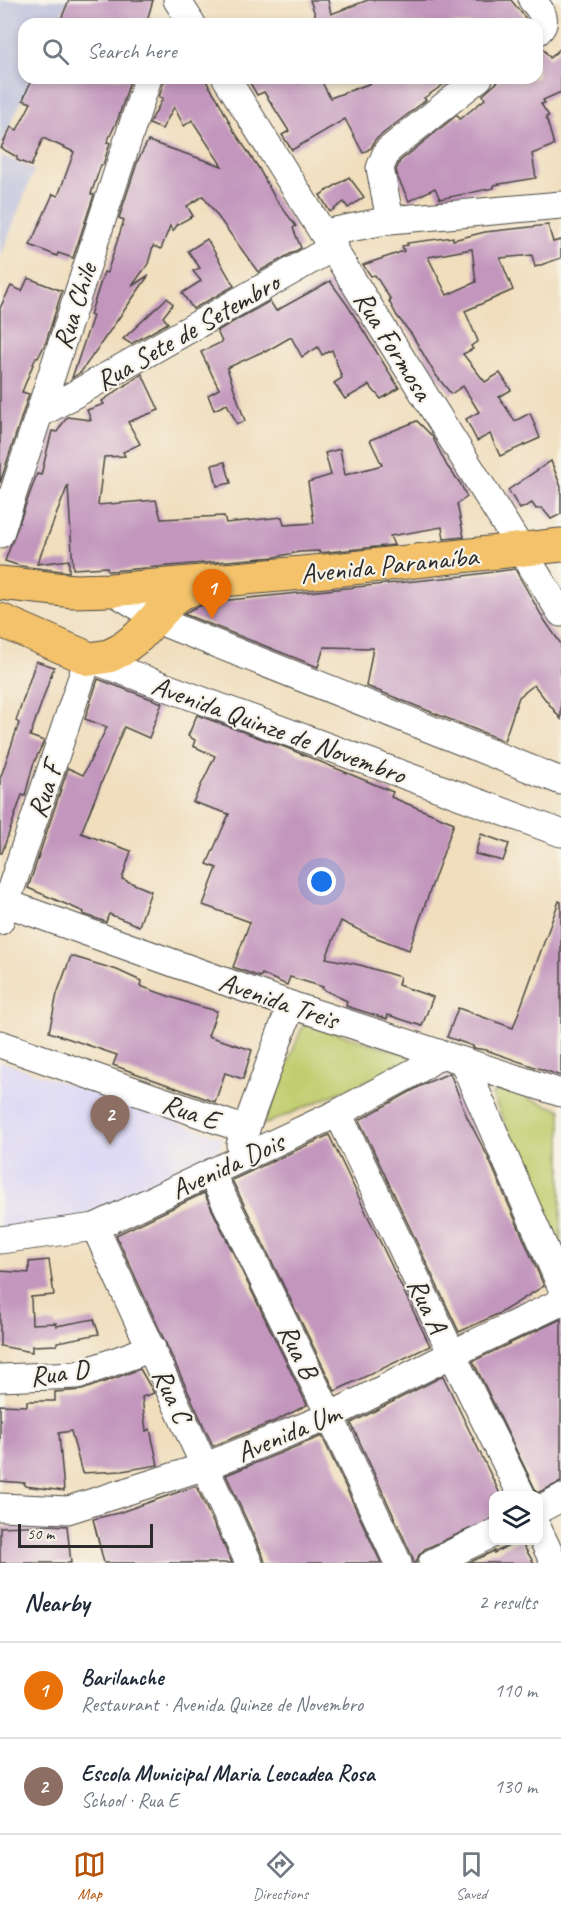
<!DOCTYPE html>
<html lang="en">
<head>
<meta charset="utf-8">
<style>
  :root { --surface:#fff; --page:#f6f6f7; --text:#1f2937; --muted:#747a83; --line:#e0e1e3; --accent:#b45309 }
  body { margin:0; font-family:Caveat,sans-serif; background:var(--page); color:var(--text) }
  .controls { position:absolute; right:18px; bottom:18px; display:grid; overflow:hidden; border-radius:12px; box-shadow:0 3px 9px #0003 }
  .controls button { width:54px; height:54px; display:grid; place-items:center; padding:0; border:0; border-bottom:2px solid var(--line); background:var(--surface); color:var(--text); font:30px sans-serif }
  .scale { position:absolute; left:18px; bottom:15px; width:135px; box-sizing:border-box; padding-left:6px; border:3px solid #2b2b2b; border-top:0; font-size:16px; line-height:21px; white-space:nowrap; color:#2b2b2b; -webkit-text-stroke:4px #f7f3e8; paint-order:stroke }
  .you { position:absolute; left:322px; top:882px; width:21px; height:21px; margin:-15px; border:4px solid #fff; border-radius:50%; background:#1a73e8; box-shadow:0 0 0 9px #1a73e833 }
  .badge { display:grid; place-items:center; width:39px; height:39px; border-radius:50%; background:var(--accent); color:#fff; font-size:20px; font-weight:700 }
  .pin { position:absolute; translate:-50% -50px; filter:drop-shadow(0 2px 3px #0008) }
  .pin::after { content:''; position:absolute; top:32px; width:21px; height:18px; background:inherit; clip-path:polygon(0 0,100% 0,50% 100%) }
  .list { margin:0; padding:0; list-style:none }
  h2 { display:flex; justify-content:space-between; align-items:center; height:78px; margin:0; padding:0 24px; font-size:26px }
  h2 small { font-size:20px; font-weight:400; color:var(--muted) }
  .list li { display:grid; grid-template-columns:39px 1fr auto; gap:18px; align-items:center; box-sizing:border-box; height:96px; padding:0 24px; border-top:2px solid var(--line) }
  .list b { display:block; font-size:22px; white-space:nowrap }
  .list p { margin:0; font-size:20px; white-space:nowrap; color:var(--muted) }
  .list em { font-size:20px; font-style:normal; color:var(--muted) }
  .icon { flex:none; width:33px; height:33px; fill:none; stroke:currentColor; stroke-width:2; stroke-linecap:round; stroke-linejoin:round }
  .map { position:relative; flex:none; width:561px; height:1563px; overflow:hidden }
  .search { position:absolute; background:var(--surface); box-shadow:0 3px 9px #0003; left:18px; right:18px; top:18px; height:66px; display:flex; align-items:center; gap:15px; box-sizing:border-box; padding:0 21px; border-radius:18px; color:var(--muted); font-size:22px }
  .sheet { height:270px; background:var(--surface) }
  nav { display:flex; justify-content:space-around; align-items:center; box-sizing:border-box; height:84px; border-top:2px solid var(--line); background:var(--surface); font-size:16px; color:var(--muted) }
  nav a { display:grid; justify-items:center; gap:3px }
  nav .on { color:var(--accent) }
  .map>svg:first-child { display:block }
  .built { fill:#dad6f7 }
  .industrial { fill:#c0c2dd }
  .green { fill:#c1cd6f; stroke:#767c4d; stroke-width:1.5 }
  .building { fill:#c296bd; fill-rule:evenodd }
  .lines { fill:none; stroke-linecap:round; stroke-linejoin:round }
  .minor-casing { stroke:#494641; stroke-width:29 }
  .major-casing { stroke:#494641; stroke-width:35 }
  .minor { stroke:#fff; stroke-width:27 }
  .major { stroke:#f3c26a; stroke-width:33 }
  .labels { text-anchor:middle; stroke-width:4.5; stroke-linejoin:round; paint-order:stroke }
  .street-label { font-size:28px; fill:#2b2b2b; stroke:#f7f3e8 }
</style>
</head>
<body>
<div class="map">
<svg width="561" height="1563" viewBox="0 0 561 1563">
  <rect width="100%" height="100%" fill="#f7f3e8"/>
  <filter id="ink" filterUnits="userSpaceOnUse"><feTurbulence type="fractalNoise" baseFrequency=".0167" numOctaves="2"/><feDisplacementMap in="SourceGraphic" scale="12" xChannelSelector="R" yChannelSelector="G"/><feConvolveMatrix kernelMatrix="1 2 1 2 8 2 1 2 1" color-interpolation-filters="sRGB"/></filter>
  <filter id="wash" filterUnits="userSpaceOnUse"><feTurbulence type="fractalNoise" baseFrequency=".008" numOctaves="4" result="noise"/><feDisplacementMap in="SourceGraphic" scale="24" xChannelSelector="R" yChannelSelector="G"/><feGaussianBlur stdDeviation="1.35" result="paint"/><feColorMatrix in="noise" values="0 0 0 0 0 0 0 0 0 0 0 0 0 0 0 0 0 1.4 0 .05"/><feComposite in="paint" operator="in"/></filter>
  <g filter="url(#wash)">
    <rect width="100%" height="100%" fill="#f0debd"/>
    <polygon class="built" points="0,1061 223,1138 217,1153 77,1219 0,1228"/>
    <g class="industrial">
      <polygon points="0,0 68,0 57,24 24,24 24,78 32,78 0,147"/>
      <polygon points="0,155 34,170 0,259"/>
    </g>
    <g class="green">
      <polygon points="304,1023 414,1057 406,1064 263,1125"/>
      <polygon points="502,1089 561,1110 561,1252 492,1094"/>
    </g>
    <g id="blocks">
      <g class="building">
        <polygon points="69,0 153,0 146,24 59,24"/>
        <polygon points="310,0 328,0 331,14 368,0 511,0 527,20 524,24 307,24 317,20"/>
        <polygon points="537,47 542,47 550,58 561,48 561,92 543,100 545,103 541,104 549,116 546,117 554,145 532,154 536,178 494,185 494,188 440,199 435,188 409,201 398,178 396,170 400,161 457,115 460,119 485,99 483,95 502,78 537,78"/>
        <polygon points="32,78 131,78 118,119 107,142 110,143 103,165 101,165 91,194 94,195 73,258 58,253 57,256 30,245 53,194 58,196 74,152 43,138 31,166 17,160 17,157 1,148 11,127 17,130 31,103 23,100"/>
        <polygon points="165,78 204,78 217,98 234,131 258,167 275,198 296,226 293,228 301,248 258,272 203,196 187,206 193,216 178,224 173,231 170,226 161,249 153,246 148,264 132,286 149,275 81,372 72,378 93,316 90,315 104,272 107,273 124,220 119,218 138,160 148,141 222,166 192,120 184,126 174,107 162,129 149,124 163,98 159,97"/>
        <polygon points="247,78 295,78 298,83 310,78 320,78 330,98 371,83 368,78 453,78 424,98 426,100 375,140 371,148 363,153 345,119 292,150 282,135 289,131 264,92 257,95"/>
        <polygon points="349,177 364,197 348,208 344,202 330,212 320,195"/>
        <path d="M548,225L553,242L561,240V258L535,267L532,255L500,258L513,290L465,311L478,341L471,346L473,349L463,354L485,382L500,373L511,390L499,397L515,421L530,413L540,438L500,456L490,434L477,441L466,419L479,412L463,386L451,394L435,374L412,335L397,316L389,301L391,300L375,275L371,276L363,265L404,251L402,246L408,245L407,243L453,237V240L485,232ZM472,249L476,282L447,295L428,257Z"/>
        <polygon points="207,239 234,286 193,309 182,293 201,281 193,271 200,268 188,251"/>
        <polygon points="28,278 62,291 46,342 38,358 36,357 22,392 29,394 0,483 0,308 11,286 22,291"/>
        <polygon points="330,281 348,306 399,388 381,399 369,385 345,399 334,383 342,378 332,350 322,355 318,347 302,357 291,337 265,352 264,351 227,368 245,421 237,424 227,404 214,410 208,395 219,389 201,352 222,342 217,331 270,301 276,311"/>
        <polygon points="167,298 173,304 163,317 168,323 131,344 123,339"/>
        <polygon points="142,374 159,410 128,422 140,444 123,452 125,456 104,457 98,505 156,500 161,519 224,516 226,523 282,517 284,525 314,523 308,482 331,475 325,453 340,449 345,475 382,465 370,440 417,421 432,436 447,466 460,483 467,497 457,504 464,537 444,539 442,527 390,536 394,545 319,553 319,551 299,552 275,557 110,571 108,571 107,567 73,569 68,485 37,564 69,560 69,572 20,566 5,561 37,474 41,475 52,431 57,432 67,417 91,420 87,410 104,404 102,401"/>
        <polygon points="551,461 561,487 561,514 551,519 542,508 536,509 532,503 520,509 508,490"/>
        <polygon points="225,462 231,483 217,486 212,465"/>
        <polygon points="515,569 543,618 561,644 561,719 534,685 519,697 504,741 366,686 373,648 324,647 318,667 184,614 192,609 210,602 463,576"/>
        <polygon points="36,661 54,667 30,736 44,741 33,765 25,796 22,795 2,853 0,853 0,779 19,723 16,721"/>
        <polygon points="98,679 162,703 149,738 124,727 81,833 131,851 122,879 151,891 139,926 109,914 106,922 83,914 84,912 28,888 68,768 83,775 107,727 85,719"/>
        <polygon points="197,715 287,748 393,792 391,797 454,823 409,950 369,935 341,921 326,958 360,965 400,977 398,985 433,997 422,1026 388,1015 387,1019 346,1006 347,1001 322,989 323,987 290,977 287,985 262,974 260,977 233,967 250,922 203,905 217,868 207,864 229,814 193,802 215,756 193,746 195,740 188,736"/>
        <polygon points="481,834 509,844 503,861 475,854"/>
        <polygon points="559,901 561,902 561,1076 486,1050 473,1048 473,1046 447,1037 458,1008 513,1028"/>
        <polygon points="71,956 117,970 141,981 140,986 191,1004 217,1011 208,1036 252,1050 243,1079 225,1073 215,1102 113,1065 117,1055 49,1032 57,994"/>
        <polygon points="450,1073 467,1117 488,1157 544,1286 500,1313 459,1332 359,1120 426,1083"/>
        <polygon points="329,1135 430,1346 335,1391 232,1180"/>
        <polygon points="204,1193 307,1405 275,1421 213,1446 116,1235"/>
        <polygon points="49,1260 54,1295 31,1297 32,1324 56,1323 56,1326 94,1319 99,1334 57,1342 57,1345 32,1346 32,1352 0,1346 0,1271 29,1273 29,1262"/>
        <polygon points="561,1319 561,1482 537,1493 473,1361"/>
        <polygon points="140,1369 154,1393 142,1397 146,1431 150,1429 158,1465 122,1471 82,1473 71,1431 59,1433 64,1491 25,1486 25,1483 0,1481 0,1405 27,1406 27,1401 55,1401 55,1392 82,1390"/>
        <polygon points="443,1376 501,1496 494,1496 494,1518 425,1549 419,1555 416,1563 414,1563 412,1556 351,1423"/>
        <polygon points="322,1436 381,1563 265,1563 263,1556 226,1475"/>
        <polygon points="196,1486 232,1563 104,1563 93,1519 118,1513"/>
        <polygon points="48,1525 67,1526 71,1563 0,1563 0,1527"/>
        <polygon points="518,1540 520,1540 534,1563 468,1563 494,1551 494,1553"/>
      </g>
    </g>
  </g>
  <g filter="url(#ink)">
    <use href="#blocks" fill-opacity="0" stroke="#494641" stroke-width="1.5"/>
    <g class="lines">
      <defs>
        <g id="minor">
          <polyline points="177,0 192,24"/>
          <path d="M532,0C541,10 550,22 537,32"/>
          <polyline points="226,78 561,613"/>
          <polyline points="390,220 380,168 387,151 479,78"/>
          <polyline points="325,233 390,220 561,205"/>
          <polyline points="40,414 334,247"/>
          <polyline points="0,534 148,78"/>
          <polyline points="111,590 169,625 561,781"/>
          <polyline points="90,659 561,833"/>
          <polyline points="0,901 291,1005 561,1093"/>
          <polyline points="0,921 88,659"/>
          <polyline points="0,1044 246,1130"/>
          <polyline points="463,1061 561,1286"/>
          <polyline points="338,1113 452,1354 522,1496"/>
          <polyline points="240,1145 291,1005"/>
          <polyline points="211,1173 330,1416 398,1563"/>
          <polyline points="95,1227 249,1563"/>
          <polyline points="0,1240 95,1227 338,1113 416,1071 441,1054"/>
          <polyline points="0,1378 77,1375 152,1348"/>
          <polyline points="0,1507 68,1510 206,1466 330,1416 452,1354 561,1302"/>
          <polyline points="538,1510 561,1498"/>
          <polyline points="538,1529 554,1563"/>
          <polyline points="432,1563 494,1533"/>
        </g>
        <g id="major">
          <polyline points="0,583 74,591 111,590 325,571 561,545"/>
          <polyline points="0,620 90,659 109,656 121,650 139,636 173,599 183,592 201,586"/>
        </g>
      </defs>
      <use href="#minor" class="minor-casing"/>
      <use href="#major" class="major-casing"/>
      <use href="#minor" class="minor"/>
      <use href="#major" class="major"/>
    </g>
  </g>
  <g class="labels">
    <g class="street-label">
      <text transform="translate(74 306) rotate(-72)" y="10">Rua Chile</text>
      <text transform="translate(187 331) rotate(-30)" y="10">Rua Sete de Setembro</text>
      <text transform="translate(394 345) rotate(58)" y="10">Rua Formosa</text>
      <text transform="translate(389 564) rotate(-6)" y="10">Avenida Paranaíba</text>
      <text transform="translate(279 729) rotate(20)" y="10">Avenida Quinze de Novembro</text>
      <text transform="translate(44 790) rotate(-71)" y="10">Rua F</text>
      <text transform="translate(279 1000) rotate(19)" y="10">Avenida Treis</text>
      <text transform="translate(191 1111) rotate(19)" y="10">Rua E</text>
      <text transform="translate(227 1165) rotate(-25)" y="10">Avenida Dois</text>
      <text transform="translate(428 1305) rotate(65)" y="10">Rua A</text>
      <text transform="translate(299 1351) rotate(64)" y="10">Rua B</text>
      <text transform="translate(59 1372) rotate(-8)" y="10">Rua D</text>
      <text transform="translate(173 1395) rotate(65)" y="10">Rua C</text>
      <text transform="translate(288 1432) rotate(-23)" y="10">Avenida Um</text>
    </g>
  </g>
</svg>
<div class="controls">
<button><svg class="icon" aria-label="layers" viewBox="0 0 24 24"><path d="M12 4l9 5-9 5-9-5zM3 14l9 5 9-5"/></svg></button>
</div>
<div class="scale">50 m</div>
<div class="you"></div>
<div class="pin badge" style="left:212px;top:619px;background:#e8710a">1</div>
<div class="pin badge" style="left:110px;top:1145px;background:#8d6e63">2</div>
<div class="search"><svg class="icon" aria-label="search" viewBox="0 0 24 24"><circle cx="10" cy="10" r="6"/><path d="M15 15l6 6"/></svg>Search here</div>
</div>
<section class="sheet">
<h2>Nearby<small>2 results</small></h2>
<ul class="list">
<li><span class="badge" style="background:#e8710a">1</span><div><b>Barilanche</b><p>Restaurant · Avenida Quinze de Novembro</p></div><em>110 m</em></li>
<li><span class="badge" style="background:#8d6e63">2</span><div><b>Escola Municipal Maria Leocadea Rosa</b><p>School · Rua E</p></div><em>130 m</em></li>
</ul>
</section>
<nav>
<a class="on"><svg class="icon" aria-label="map" viewBox="0 0 24 24"><path d="M3 6l6-2 6 2 6-2v14l-6 2-6-2-6 2zM9 4v14M15 6v14"/></svg>Map</a>
<a><svg class="icon" aria-label="directions" viewBox="0 0 24 24"><path d="M12 3l9 9-9 9-9-9zM9 14v-3h6M13 9l2 2-2 2"/></svg>Directions</a>
<a><svg class="icon" aria-label="saved" viewBox="0 0 24 24"><path d="M7 4h10v16l-5-4-5 4z"/></svg>Saved</a>
</nav>
</body>
</html>
